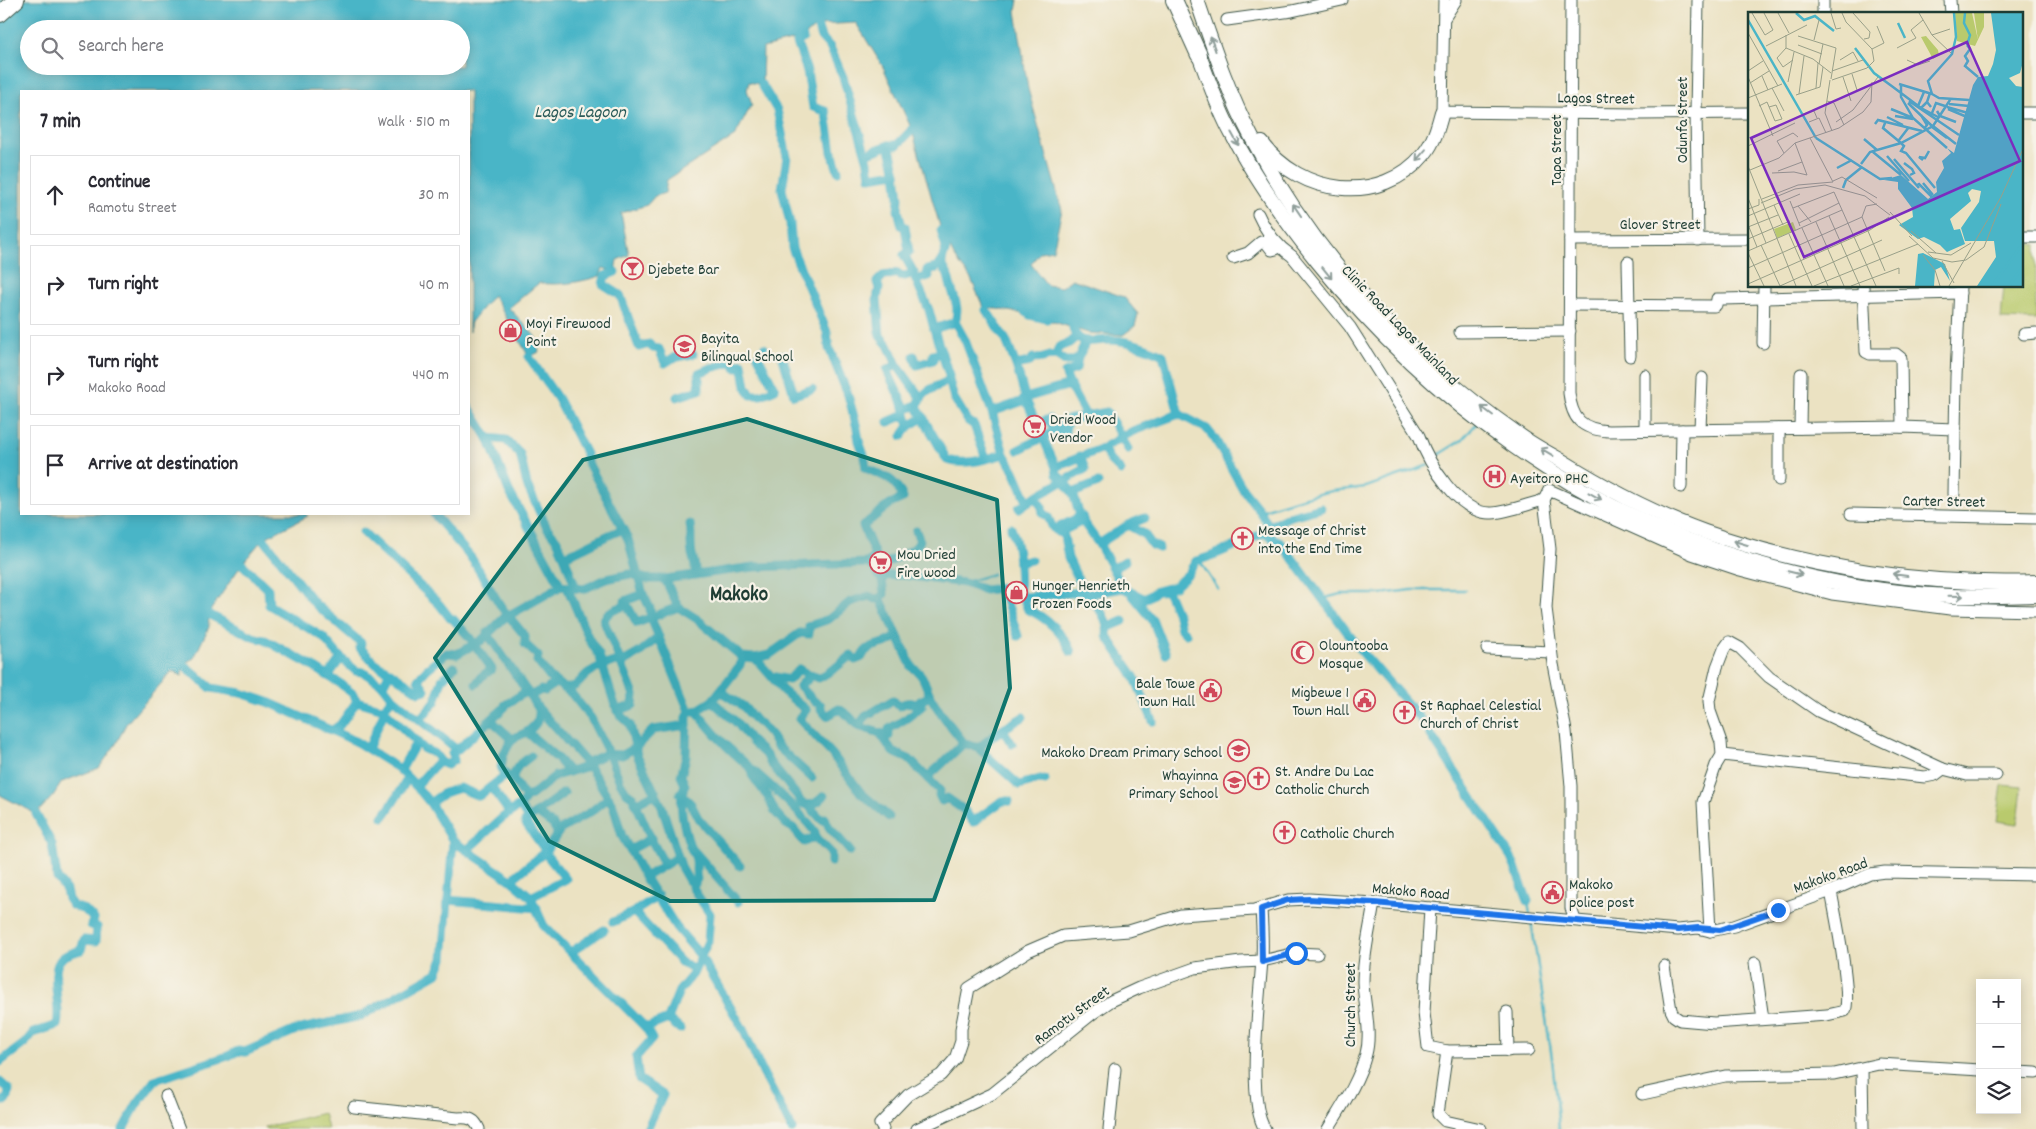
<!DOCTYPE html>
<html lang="en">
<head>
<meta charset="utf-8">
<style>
  :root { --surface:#fff; --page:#f7f7f7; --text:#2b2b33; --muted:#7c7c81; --line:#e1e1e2 }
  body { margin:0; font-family:Dekko,sans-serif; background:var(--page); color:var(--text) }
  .controls { position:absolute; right:15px; bottom:15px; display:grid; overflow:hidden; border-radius:0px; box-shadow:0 2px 12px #0003 }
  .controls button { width:45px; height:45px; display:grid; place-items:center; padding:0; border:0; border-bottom:1px solid var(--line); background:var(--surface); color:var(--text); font:25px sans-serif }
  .stop { position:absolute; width:15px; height:15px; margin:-11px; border:4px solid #1a73e8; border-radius:50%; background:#fff }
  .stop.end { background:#1a73e8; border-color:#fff; box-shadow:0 1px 5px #0008 }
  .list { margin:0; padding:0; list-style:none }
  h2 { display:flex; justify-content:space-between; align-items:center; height:65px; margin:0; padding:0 20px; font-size:21px }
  h2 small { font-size:16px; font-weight:400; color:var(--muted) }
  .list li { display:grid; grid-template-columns:32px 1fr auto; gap:15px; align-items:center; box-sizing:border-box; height:80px; margin:0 10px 10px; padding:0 10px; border:1px solid var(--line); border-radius:0px }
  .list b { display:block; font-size:19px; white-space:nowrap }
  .list p { margin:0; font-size:16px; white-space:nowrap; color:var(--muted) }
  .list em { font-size:16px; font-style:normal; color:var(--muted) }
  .icon { flex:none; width:28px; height:28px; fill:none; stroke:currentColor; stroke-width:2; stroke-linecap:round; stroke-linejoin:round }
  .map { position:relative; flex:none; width:2036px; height:1129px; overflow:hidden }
  .search { position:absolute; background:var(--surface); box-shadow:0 2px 12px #0003; left:20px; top:20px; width:450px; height:55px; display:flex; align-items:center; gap:12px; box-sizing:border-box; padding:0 18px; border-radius:28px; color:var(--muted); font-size:19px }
  .panel { position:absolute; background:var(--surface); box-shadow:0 2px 12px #0003; left:20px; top:90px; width:450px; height:425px; border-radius:0px }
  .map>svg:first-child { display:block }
  .green { fill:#b9ca6d; stroke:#6c8450 }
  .water { fill:#4ab5c7; stroke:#34797e; fill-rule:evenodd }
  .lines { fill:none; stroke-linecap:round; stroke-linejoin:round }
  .stream { stroke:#4ab5c7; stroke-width:2.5 }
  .canal { stroke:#4ab5c7; stroke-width:9 }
  .river { stroke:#4ab5c7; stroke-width:14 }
  .minor-casing { stroke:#3e5649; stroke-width:13 }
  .major-casing { stroke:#3e5649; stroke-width:16 }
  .highway-casing { stroke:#3e5649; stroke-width:18 }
  .minor { stroke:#fff; stroke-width:11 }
  .major { stroke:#fff; stroke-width:14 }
  .highway { stroke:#fff; stroke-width:16 }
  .oneway { stroke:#8f9e9a }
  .route { stroke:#1a73e8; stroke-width:6 }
  .marked { fill:#0f766e; fill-opacity:0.2; stroke:#0f766e; stroke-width:4; stroke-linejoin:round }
  .labels { text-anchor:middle; stroke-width:4.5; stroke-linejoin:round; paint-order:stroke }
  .street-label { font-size:16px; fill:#1f3d34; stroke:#f7f3e8 }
  .poi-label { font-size:16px; fill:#1f3d34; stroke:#f7f3e8; text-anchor:start }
  .water-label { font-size:18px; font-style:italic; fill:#2a5b59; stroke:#f7f3e8 }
  .district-label { font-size:21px; font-weight:bold; fill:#1f3d34; stroke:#f7f3e8 }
  .inset-river { fill:none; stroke:#4ab5c7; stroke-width:2.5 }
  .inset-road { fill:none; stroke:#99a089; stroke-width:1 }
  .view { fill:#7b2cbf; fill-opacity:0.15; stroke:#7b2cbf; stroke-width:2.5 }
  .inset-edge { fill:none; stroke:#1f3d34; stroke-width:2.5 }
</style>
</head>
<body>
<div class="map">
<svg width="2036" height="1129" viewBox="0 0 2036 1129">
  <rect width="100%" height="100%" fill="#f7f3e8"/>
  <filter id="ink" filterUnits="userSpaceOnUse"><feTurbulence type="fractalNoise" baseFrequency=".02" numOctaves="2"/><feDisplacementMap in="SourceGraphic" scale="10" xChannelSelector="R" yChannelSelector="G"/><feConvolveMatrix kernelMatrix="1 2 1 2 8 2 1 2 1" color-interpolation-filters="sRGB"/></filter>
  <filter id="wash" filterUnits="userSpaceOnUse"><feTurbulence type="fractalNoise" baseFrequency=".0096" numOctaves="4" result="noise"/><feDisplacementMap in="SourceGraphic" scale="20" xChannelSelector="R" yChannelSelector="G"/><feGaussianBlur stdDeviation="1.12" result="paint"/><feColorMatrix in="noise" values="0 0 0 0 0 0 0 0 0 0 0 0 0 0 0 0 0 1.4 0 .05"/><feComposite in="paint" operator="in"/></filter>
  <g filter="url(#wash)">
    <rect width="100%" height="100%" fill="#ebe2c2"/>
    <g class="green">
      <polygon points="2022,243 2036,244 2036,320 2001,319 2004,286 2022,286"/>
      <polygon points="2002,785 2022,787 2018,824 1997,821"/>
      <polygon points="324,1113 328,1129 266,1129 265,1127"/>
    </g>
    <path class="water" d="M0,0H1018L1016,11L1028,89L1062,210L1053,250L1040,252L1031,264L1047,285L1061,287L1072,279L1124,297L1138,314L1135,326L1123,335L1088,333L1036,316L991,308L986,310L981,302L971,279L954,256L941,230L912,130L883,67L856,23L817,25L803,38L763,48L762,85L749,82L747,90L752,104L735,136L667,180L665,193L655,196L647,205L621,213L629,255L617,260L615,272L603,268L600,276C581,282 560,286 539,283L509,308L535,336L539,352L529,357L493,295L471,322L469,332V91H21V514H306L308,516L263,539L242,564L208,614L209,627L194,658L183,664L182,676L172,671L126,724L116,744L99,768L62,782L53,796L36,814L0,795ZM29,29H461V66H29Z"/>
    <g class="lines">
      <g class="stream">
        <polyline points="1435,460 1441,453 1462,440 1477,423"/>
        <polyline points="1260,511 1305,497 1332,491 1366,487 1429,465"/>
        <polyline points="1199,560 1218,589"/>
        <polyline points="962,583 993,574"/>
        <polyline points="1321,599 1341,594 1380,594 1411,590 1466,590"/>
        <polyline points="1528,901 1530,915"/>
        <polyline points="1531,920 1552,1058 1559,1129"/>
        <polyline points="0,1108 4,1101"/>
      </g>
      <g class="canal">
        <polyline points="817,25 821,37 830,47 843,77 868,162 870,177 896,173"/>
        <polyline points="803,38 797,43 807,71 813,107 825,111 826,113 832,152 838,171"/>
        <path d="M762,85L777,110L787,157L782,189L790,223L792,248L827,332L829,348L848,395L857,428L859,441L864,455L866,468C885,478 894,476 903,498L890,504L863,526L875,555L868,563"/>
        <polyline points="889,145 896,173 899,198 898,210 902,226 905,227 909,252 904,255 914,273 916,280 929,310 936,336 949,375 949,380 954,398 968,421 974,425 986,459"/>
        <polyline points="866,154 889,145 897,145 912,130"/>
        <path d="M941,230L946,248L941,264C951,277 947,277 952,290C956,302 959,309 955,322L965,340L992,412L1004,454L1014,471L1028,503"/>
        <polyline points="615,272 605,276 603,284 620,295 639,347 649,344 653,348 659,349 665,363 673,358 693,354"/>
        <polyline points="914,273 905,276 899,275 898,273 883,276 877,282 879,288 877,299 880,336 888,345 897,365 920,397"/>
        <polyline points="916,280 929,276 927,270 936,268 942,262"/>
        <polyline points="1022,308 1030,315 1047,319 1052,312"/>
        <polyline points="986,310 1006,340 1016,365 1026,400 1056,467 1057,474 1073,493 1081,519 1099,544 1123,588"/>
        <path d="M1072,316C1073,323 1071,332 1079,338C1087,344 1100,340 1110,340C1128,340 1148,348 1163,355L1179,414L1207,429L1215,439L1244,491L1260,511L1269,526L1264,533L1281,543L1362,652L1419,717L1511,857L1528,901"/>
        <polyline points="934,329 955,322"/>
        <polyline points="1086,341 1078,358 1076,369 1065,373 1071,388 1086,416"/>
        <polyline points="782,355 794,395 812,389"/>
        <polyline points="1056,355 1065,361 1077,361"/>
        <polyline points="914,356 917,365 933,360 933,355 942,353"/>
        <path d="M529,357L558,399L586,454V459L628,539L643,594L650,608L651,618L689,711L687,715L686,757L681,776L685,785C677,801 684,829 690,846C691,850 695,854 696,860C697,866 695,872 697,879L692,887L710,914L708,941L693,974L679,991L668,1019"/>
        <polyline points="897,365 887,370 904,407 909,426"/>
        <path d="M1016,365L1030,362L1033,358C1041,361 1048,355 1056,355L1059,347L1069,343L1077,336"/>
        <polyline points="677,397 699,390 699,373 711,368 734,362 736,368 742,363 746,386 751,395 761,395 775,389 758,356 764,348"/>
        <polyline points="1025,398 1070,385"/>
        <polyline points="469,407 488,438 509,491 561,586"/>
        <path d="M917,407L947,460C965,466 986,459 1004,454"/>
        <polyline points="992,412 1026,400"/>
        <path d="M888,422L902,416L907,409L914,406L917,407C923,389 934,389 949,380"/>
        <polyline points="1036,424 1049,419 1052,426 1066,423"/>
        <polyline points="902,436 909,426 924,417"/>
        <polyline points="488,438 506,440 520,454 527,485 547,528 557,540 564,556 576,588"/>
        <polyline points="1103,448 1110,460 1121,471"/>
        <polyline points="1018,450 1051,433 1065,432 1067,420 1107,412 1128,449"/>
        <polyline points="1056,467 1103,448 1133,431 1179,414"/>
        <polyline points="1073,493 1098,483"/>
        <polyline points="1035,497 1085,469 1080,456"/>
        <polyline points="1019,508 1035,497 1042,507 1043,513 1048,517 1053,528 1059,530 1064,536 1068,558 1084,592"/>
        <polyline points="434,514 472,559 502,608 525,636 525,644 538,656 537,661 551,679 571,693 591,718 609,754 620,782 626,792 633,797 653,843 665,865"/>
        <path d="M690,524C692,534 690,544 692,554C694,561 696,567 695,575"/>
        <polyline points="1128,525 1145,518"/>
        <polyline points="1269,526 1288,517 1321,508"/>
        <path d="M1011,528C1021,550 1019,573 1020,596"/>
        <polyline points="363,532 439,604 450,618 453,619 470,638 492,669 481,677 476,684"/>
        <polyline points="263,538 315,604 361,643 360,648 376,664 390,672"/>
        <polyline points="1099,544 1128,525 1144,534 1152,545 1159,548"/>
        <path d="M564,556C585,549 603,536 624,529"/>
        <polyline points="868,563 887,563 915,548 920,541 916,531"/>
        <polyline points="1019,563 1031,560"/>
        <polyline points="242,564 268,589 269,605 323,637 341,658 356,671 363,672 383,685"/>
        <polyline points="1113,569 1125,561"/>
        <path d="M877,573L882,580L884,594L880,598L912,667C925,675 924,684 931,697C939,713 953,728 964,743L927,778"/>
        <polyline points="665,579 678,607 697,619 742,657 755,658 771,676 789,680 799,669 809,675 800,686 815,702 821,705 821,709 827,716 839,709 849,716 858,726 880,733 893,752 909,759 940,791 939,795 942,801 947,798 964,810 973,822 1002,801 1009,801"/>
        <polyline points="567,587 589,639 599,655 615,705 620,715 630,724 637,755 662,807 682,869 689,881 695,884"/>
        <polyline points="1002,588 1018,636"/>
        <polyline points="1160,591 1167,590 1178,616 1181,629 1186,634"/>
        <path d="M1085,593C1096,605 1110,618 1107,636L1135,678L1153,721"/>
        <polyline points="1133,596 1152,619 1166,654"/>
        <path d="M1023,597L1028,610C1045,616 1065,635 1071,652"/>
        <polyline points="627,605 637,623 678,607"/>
        <polyline points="208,614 253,637 265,640 307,663 341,684 353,694 357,701"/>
        <polyline points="1109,627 1123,621"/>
        <polyline points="487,633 539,709 589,766"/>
        <polyline points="755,658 769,655 800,633 809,634 809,626 829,619 850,602 869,596 875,599 880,598"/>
        <polyline points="328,676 341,658"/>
        <polyline points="771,676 782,690 806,710 799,719 832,754 861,793 889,817"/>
        <path d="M806,681L812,675L819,678L834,669L851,655L855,660L862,657C868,641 887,648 897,635"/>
        <path d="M564,688C578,690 581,677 590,672C599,666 610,663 620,660L625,661L639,653L659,637"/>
        <polyline points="720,691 740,665 742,657"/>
        <polyline points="530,696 541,690 545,691 556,682"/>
        <polyline points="393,698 457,750 505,707 505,705 527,691"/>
        <polyline points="712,701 720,691 743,706 757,722 761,724 770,734 777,746 812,778"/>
        <polyline points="383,709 424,749 435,754 441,762"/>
        <path d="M618,711L633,705L634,695L604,621C606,610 618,609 627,605L625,601L643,594"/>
        <path d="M689,711H696C708,726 720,741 735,754C763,780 791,801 815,832V837L831,853V862"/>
        <path d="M696,711L712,701L737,723L753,743L768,757L769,761L798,797L801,803C811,807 816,804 824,796"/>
        <polyline points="420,719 435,702 442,680 454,667"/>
        <polyline points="491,720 512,739 527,732 559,760 569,772"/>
        <path d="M858,726L866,716L893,700L899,706C906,702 911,701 918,706L920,701L930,696"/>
        <path d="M333,730L340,725L357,701L383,709L393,698L383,685L390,672L419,692L425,690L418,679L427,669L447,653L457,654L482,640L504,618L561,586L584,589L606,579L630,574L647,579H665L754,567L868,563L884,576L902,575L964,583L985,590L1002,588L1023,597L1084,592L1089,594L1123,588L1145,599L1157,591L1175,586L1188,574L1196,561C1219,555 1241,542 1264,533"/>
        <polyline points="1003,730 1012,744"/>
        <path d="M527,732C536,725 540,720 539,709"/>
        <polyline points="880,733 889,736 889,729 907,718 922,706 921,704"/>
        <polyline points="964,743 978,748 1019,785 1040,779 1045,780"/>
        <polyline points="978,748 997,733 1023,717"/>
        <polyline points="368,749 385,710"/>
        <polyline points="586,763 606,754 622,755 636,747 653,730 687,725"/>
        <polyline points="401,770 417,741"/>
        <polyline points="752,775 768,797 775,812 786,824 793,828 804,842 815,837"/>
        <polyline points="512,778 518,766 531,756"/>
        <polyline points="416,786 435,765 441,762 447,765 454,760 452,753 457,750"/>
        <polyline points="491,787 510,813"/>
        <polyline points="680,793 691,804 698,818 740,866"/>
        <polyline points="526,798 537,791 555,776 589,766 613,805 622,836 647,881 676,927 700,955 743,1029 763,1073 792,1129"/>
        <polyline points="430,803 444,793 460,788 479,796 506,775"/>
        <polyline points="636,804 656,793"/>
        <polyline points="520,806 528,819 525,822 546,851"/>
        <polyline points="809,806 822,820 825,818 829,827 850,851"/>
        <polyline points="537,813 553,825 558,833"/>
        <path d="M383,817C393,804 400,791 408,778"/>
        <polyline points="528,819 564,793"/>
        <polyline points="453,841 511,880 531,897 544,926 646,1028 668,1019 680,1029"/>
        <polyline points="467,850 502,818 521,805 526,798 512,778 506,775 501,769 503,755 512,739"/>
        <polyline points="630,850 652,838"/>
        <polyline points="695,852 738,902"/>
        <polyline points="645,877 678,857"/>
        <polyline points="511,880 546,851 560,830 592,811 609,797"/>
        <polyline points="531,897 566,879 544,852"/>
        <polyline points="448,900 537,908"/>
        <polyline points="634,912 681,962 694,970"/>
        <polyline points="613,922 634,912 658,896"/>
        <polyline points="571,952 604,930"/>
        <polyline points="646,1028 652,1039 636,1057 639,1079 663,1095 647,1129"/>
        <path d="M0,1062L25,1043L33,1033L57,1025C62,1007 48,971 62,958C67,954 75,952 81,950L84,940L96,941L97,927L91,925L94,919L85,910L73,906L68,899L66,890L57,878L52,844L36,814"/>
        <polyline points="0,1082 9,1090 8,1097 4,1101"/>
        <polyline points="123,1129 137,1104 155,1080 228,1056 238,1051 245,1052 296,1030 361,1016 437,973 443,959 453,841 430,803 416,786 398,768 355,741 268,702 241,693 211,688 183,664"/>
      </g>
      <polyline class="river" points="1059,530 1081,519"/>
    </g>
  </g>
  <g filter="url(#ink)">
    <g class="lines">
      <defs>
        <g id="minor">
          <polyline points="1444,0 1442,112 1639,114 1750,113"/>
          <path d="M1571,0L1569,393C1572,419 1581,429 1608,431L1902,427L1955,429"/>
          <polyline points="1823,0 1823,14"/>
          <polyline points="1950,0 1951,14"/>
          <polyline points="1445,17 1456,0"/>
          <polyline points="1227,20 1292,11 1342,0"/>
          <polyline points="2022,113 2036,113"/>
          <path d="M1258,214C1266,232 1276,245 1292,256L1350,327L1419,436C1428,462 1459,515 1492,513C1509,512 1528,504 1544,500"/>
          <polyline points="2022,237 2036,237"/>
          <polyline points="1570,240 1750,239"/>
          <polyline points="1698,240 1696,113 1698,0"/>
          <polyline points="1233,258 1248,253 1261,242 1265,241 1272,250 1276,249"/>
          <polyline points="1628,262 1630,356"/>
          <polyline points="1863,286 1866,352 1870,354 1896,354 1901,358 1902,427"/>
          <polyline points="1570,305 1714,306 1716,305 1717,299 1722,299 1960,293"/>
          <polyline points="1460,332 1570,331"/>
          <polyline points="2024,334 2036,333"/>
          <polyline points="1763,343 1764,286"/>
          <polyline points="1645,375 1645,430"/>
          <polyline points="1800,428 1801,374"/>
          <polyline points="1700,429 1702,378"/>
          <polyline points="1779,480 1779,429"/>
          <polyline points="1681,487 1682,430"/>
          <polyline points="1954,494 1956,377 1960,286"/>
          <polyline points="1851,514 2036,518"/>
          <polyline points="1487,649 1551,652"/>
          <polyline points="1722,755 1925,777 1935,775 1943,769"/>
          <polyline points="1430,908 1424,1013 1428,1047 1447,1051 1529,1050"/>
          <path d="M1261,909C1262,925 1263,942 1262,959C1260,995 1246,1102 1265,1129"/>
          <polyline points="1575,920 1571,908 1571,786 1566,731 1553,664 1546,608 1550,549 1544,500 1549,490 1692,554 1740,570 1832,594 1950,609 2036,611"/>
          <polyline points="1710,931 1703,802 1716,765 1722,755 1721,742 1710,711 1709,701 1717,667 1724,649 1729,642 1740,648 1769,677 1818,711 1943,769 1967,775 1996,775"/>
          <polyline points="1755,963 1763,1019"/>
          <path d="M1664,966L1671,1010L1674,1016L1680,1020L1714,1023L1827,1015L1845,1011C1852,993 1835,914 1831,891"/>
          <polyline points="1507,1012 1508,1051"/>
          <polyline points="1447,1051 1438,1114 1445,1121 1481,1129"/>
          <polyline points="1862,1069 1863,1129"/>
          <polyline points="2017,1072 2036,1073"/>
          <polyline points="1642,1094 1725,1076 1834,1074 1879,1064 1980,1070"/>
          <polyline points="166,1096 179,1129"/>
          <path d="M354,1107L458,1118C469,1117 475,1119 479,1129"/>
          <polyline points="883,1129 880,1124 908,1095 941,1075 955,1059 961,1041 961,1029 969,988 1028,951 1063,936 1129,931 1181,915 1254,910 1288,900 1309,899 1374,903 1678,930 1698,928 1710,931 1734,926 1831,891 1870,874 1885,872 2036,875"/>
          <polyline points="917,1129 992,1094 1092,1014 1111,1001 1139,988 1195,968 1241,962 1262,961 1296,953 1317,954"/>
          <polyline points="1109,1129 1115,1069"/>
          <path d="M1328,1129C1342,1106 1359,1081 1366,1054C1372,1032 1364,1005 1363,982C1363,956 1370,929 1374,903"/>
        </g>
        <g id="major">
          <path d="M1197,0C1213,47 1229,95 1252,138C1314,255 1407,357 1515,432C1529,443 1546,452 1562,461C1607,489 1654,514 1705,532C1809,568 1926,586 2036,582"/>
          <path d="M1199,55C1209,81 1218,109 1232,134C1255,179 1286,222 1318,262C1431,402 1581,513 1756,563C1818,581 1886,593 1950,596C1979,597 2008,596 2036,595"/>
          <path d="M1262,143C1299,195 1381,207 1424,154C1434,142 1438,127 1442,112"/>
        </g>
        <g id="highway">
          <polyline points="1174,0 1199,55"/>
          <polyline points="0,14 16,0"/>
        </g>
      </defs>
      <use href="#minor" class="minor-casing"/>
      <use href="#major" class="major-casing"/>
      <use href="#highway" class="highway-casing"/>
      <use href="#minor" class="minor"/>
      <use href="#major" class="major"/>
      <use href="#highway" class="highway"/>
    </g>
    <defs><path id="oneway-shaft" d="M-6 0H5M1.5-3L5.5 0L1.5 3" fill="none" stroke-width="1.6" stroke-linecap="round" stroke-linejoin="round" transform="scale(1.25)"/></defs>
    <g class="oneway">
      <use href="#oneway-shaft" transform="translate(1213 44) rotate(-110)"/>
      <use href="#oneway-shaft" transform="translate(1235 139) rotate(61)"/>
      <use href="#oneway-shaft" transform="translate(1421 155) rotate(131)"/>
      <use href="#oneway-shaft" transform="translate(1297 210) rotate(-124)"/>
      <use href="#oneway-shaft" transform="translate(1327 273) rotate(51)"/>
      <use href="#oneway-shaft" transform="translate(1487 411) rotate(-143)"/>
      <use href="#oneway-shaft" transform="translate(1547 452) rotate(-149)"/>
      <use href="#oneway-shaft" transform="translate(1595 496) rotate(29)"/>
      <use href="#oneway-shaft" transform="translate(1741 543) rotate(-163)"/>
      <use href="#oneway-shaft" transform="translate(1795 573) rotate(13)"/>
      <use href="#oneway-shaft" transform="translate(1900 575) rotate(-173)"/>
      <use href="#oneway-shaft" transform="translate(1956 596) rotate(1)"/>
    </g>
  </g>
  <g class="lines" filter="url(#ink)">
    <polyline class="route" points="1296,953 1262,962 1261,909 1288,900 1309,899 1374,903 1678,930 1698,928 1720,930 1778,910"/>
  </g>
  <path class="marked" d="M747,419L997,500L1010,688L934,900L670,901L549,841L435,658L583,460Z"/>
  <defs>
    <symbol id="bar-ring" viewBox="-11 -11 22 22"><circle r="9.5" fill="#f7f3e8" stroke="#d1495b" stroke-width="1.5"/><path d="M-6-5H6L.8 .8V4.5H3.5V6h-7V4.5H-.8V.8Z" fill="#d1495b"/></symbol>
    <symbol id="shop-ring" viewBox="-11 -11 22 22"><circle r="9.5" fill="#f7f3e8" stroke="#d1495b" stroke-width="1.5"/><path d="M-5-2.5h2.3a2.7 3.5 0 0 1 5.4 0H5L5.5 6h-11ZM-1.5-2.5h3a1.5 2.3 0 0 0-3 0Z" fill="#d1495b"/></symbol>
    <symbol id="school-ring" viewBox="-11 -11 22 22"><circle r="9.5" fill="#f7f3e8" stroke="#d1495b" stroke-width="1.5"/><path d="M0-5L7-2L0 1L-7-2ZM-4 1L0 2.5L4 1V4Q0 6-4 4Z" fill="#d1495b"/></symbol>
    <symbol id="supermarket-ring" viewBox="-11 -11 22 22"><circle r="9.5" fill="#f7f3e8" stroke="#d1495b" stroke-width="1.5"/><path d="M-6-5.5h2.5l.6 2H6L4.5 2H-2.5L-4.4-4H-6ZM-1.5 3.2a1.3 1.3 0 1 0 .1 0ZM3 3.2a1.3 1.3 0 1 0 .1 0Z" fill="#d1495b"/></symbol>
    <symbol id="hospital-ring" viewBox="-11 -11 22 22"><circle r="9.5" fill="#f7f3e8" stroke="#d1495b" stroke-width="1.5"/><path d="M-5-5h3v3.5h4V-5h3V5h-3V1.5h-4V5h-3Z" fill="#d1495b"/></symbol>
    <symbol id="church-ring" viewBox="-11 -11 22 22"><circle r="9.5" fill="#f7f3e8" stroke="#d1495b" stroke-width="1.5"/><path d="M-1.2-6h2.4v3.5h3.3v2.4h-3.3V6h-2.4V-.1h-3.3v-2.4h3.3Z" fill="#d1495b"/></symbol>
    <symbol id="mosque-ring" viewBox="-11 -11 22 22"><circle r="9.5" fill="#f7f3e8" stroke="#d1495b" stroke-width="1.5"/><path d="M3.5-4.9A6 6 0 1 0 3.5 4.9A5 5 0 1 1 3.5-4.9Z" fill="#d1495b"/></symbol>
    <symbol id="civic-ring" viewBox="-11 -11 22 22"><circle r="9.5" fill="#f7f3e8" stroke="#d1495b" stroke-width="1.5"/><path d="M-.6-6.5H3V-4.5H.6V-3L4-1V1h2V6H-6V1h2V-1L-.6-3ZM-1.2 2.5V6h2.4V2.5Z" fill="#d1495b"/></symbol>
  </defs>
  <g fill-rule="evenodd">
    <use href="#bar-ring" x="620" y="256" width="25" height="25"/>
    <use href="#shop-ring" x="498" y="318" width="25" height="25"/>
    <use href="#school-ring" x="672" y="334" width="25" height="25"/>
    <use href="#supermarket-ring" x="1022" y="414" width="25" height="25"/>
    <use href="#hospital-ring" x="1482" y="464" width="25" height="25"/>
    <use href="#church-ring" x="1230" y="526" width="25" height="25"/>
    <use href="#supermarket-ring" x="868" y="550" width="25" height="25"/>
    <use href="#shop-ring" x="1004" y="580" width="25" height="25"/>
    <use href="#mosque-ring" x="1290" y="640" width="25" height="25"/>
    <use href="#civic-ring" x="1198" y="678" width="25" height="25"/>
    <use href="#civic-ring" x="1352" y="688" width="25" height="25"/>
    <use href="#church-ring" x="1392" y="700" width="25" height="25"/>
    <use href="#school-ring" x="1226" y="738" width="25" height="25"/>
    <use href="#church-ring" x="1246" y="766" width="25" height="25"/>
    <use href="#school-ring" x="1222" y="770" width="25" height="25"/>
    <use href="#church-ring" x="1272" y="820" width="25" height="25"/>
    <use href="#civic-ring" x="1540" y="880" width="25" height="25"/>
  </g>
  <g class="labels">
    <g class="street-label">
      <text transform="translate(1596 97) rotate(1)" y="6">Lagos Street</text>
      <text transform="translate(1681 120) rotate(-90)" y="6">Odunfa Street</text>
      <text transform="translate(1555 150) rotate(-90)" y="6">Tapa Street</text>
      <text x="1660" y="229">Glover Street</text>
      <text transform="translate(1401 324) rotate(46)" y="6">Clinic Road Lagos Mainland</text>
      <text transform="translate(1944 500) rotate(1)" y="6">Carter Street</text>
      <text transform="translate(1830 874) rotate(-20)" y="6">Makoko Road</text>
      <text transform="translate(1411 890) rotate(5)" y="6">Makoko Road</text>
      <text transform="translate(1349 1005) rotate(-90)" y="6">Church Street</text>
      <text transform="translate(1071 1014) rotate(-36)" y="6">Ramotu Street</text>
    </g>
    <g class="poi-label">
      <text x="648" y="274">Djebete Bar</text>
      <text x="526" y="328">Moyi Firewood<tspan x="526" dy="18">Point</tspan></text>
      <text x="701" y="343">Bayita<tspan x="701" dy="18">Bilingual School</tspan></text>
      <text x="1050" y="424">Dried Wood<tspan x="1050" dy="18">Vendor</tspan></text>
      <text x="1510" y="483">Ayeitoro PHC</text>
      <text x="1258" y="535">Message of Christ<tspan x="1258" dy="18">into the End Time</tspan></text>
      <text x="897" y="559">Mou Dried<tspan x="897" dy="18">Fire wood</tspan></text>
      <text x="1032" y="590">Hunger Henrieth<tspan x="1032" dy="18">Frozen Foods</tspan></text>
      <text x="1319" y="650">Olountooba<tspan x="1319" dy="18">Mosque</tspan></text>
      <text x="1195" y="688" text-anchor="end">Bale Towe<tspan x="1195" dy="18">Town Hall</tspan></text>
      <text x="1349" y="697" text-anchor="end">Migbewe 1<tspan x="1349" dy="18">Town Hall</tspan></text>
      <text x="1420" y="710">St Raphael Celestial<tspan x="1420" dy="18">Church of Christ</tspan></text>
      <text x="1222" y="757" text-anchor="end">Makoko Dream Primary School</text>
      <text x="1275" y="776">St. Andre Du Lac<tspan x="1275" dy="18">Catholic Church</tspan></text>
      <text x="1218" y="780" text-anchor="end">Whayinna<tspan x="1218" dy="18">Primary School</tspan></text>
      <text x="1300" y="838">Catholic Church</text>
      <text x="1569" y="889">Makoko<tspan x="1569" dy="18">police post</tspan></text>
    </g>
    <g class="water-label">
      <text x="580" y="117">Lagos Lagoon</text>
    </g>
    <g class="district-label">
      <text x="739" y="600">Makoko</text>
    </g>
  </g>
  <g transform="translate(1748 12)">
    <rect width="275" height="275" fill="#ebe2c2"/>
    <path d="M207,1H224L230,28L226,1H236V15L227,34L209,29ZM178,24L190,38L191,43L185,47L173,25ZM45,210L48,218L29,226L26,217Z" fill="#b9ca6d"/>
    <path d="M243,1H275V50L272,61L261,66L268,74L275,75V274H229L248,245L246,229H217L213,216L231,190L233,179L224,177L220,181L223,189L202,207L206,218L212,217L217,232L199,240L192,233L176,225L170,227L151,213L165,205L164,196L150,177V170L136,168L153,163L180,187L189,180L188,170L196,156L194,149L203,141L199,136L206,141L225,73L230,65L240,64L245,52L248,38ZM175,241L197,252L202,269L193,255L187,258L186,274H167L170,242Z" fill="#4ab5c7"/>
    <path class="inset-river" d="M48,1L56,8L67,4L86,19M206,1L208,25L204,42L180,69L184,82L191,86L221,88M217,1L216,11L222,23L219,33M0,8L68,126M150,11L157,26M219,33L222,37L217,44L220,49L217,54L230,65M107,36L126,61L145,75L173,96L179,90M151,72L184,82M153,73V85L165,106L199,136M182,81L179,90L183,95M161,89L211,123M160,91L184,114M201,92L221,94M170,94L176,80M199,95L220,101M173,96L190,105M143,97L165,106M200,97L219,105M189,99L192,104L208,110M184,101L188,91L197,94M173,103L179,113L176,117M147,104L165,107M139,105L155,113M137,111L135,116L153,131L156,134L153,139L158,141L187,176M127,112L130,108L174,119M185,114L208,132M184,115L199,126M68,126L132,167L144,166M116,127L129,138M151,128L161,115M125,140L153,163M139,144L161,169M146,147L171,176M175,148L171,145L177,146L181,139M156,151L164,157L166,161L162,163M113,152L122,140L153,131L185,114L202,88M89,156L104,148M175,171L185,183M169,173L171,172L184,185M95,176L98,168L114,155M244,274L275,231M261,274L275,254"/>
    <path class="inset-road" d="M4,1L17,23L25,18L16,1M30,1L41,21M83,1L88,17L93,16M105,1L122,20L121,26L116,27M171,1L184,23L203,41M0,21L30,74M38,23V36L65,47L83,61M184,23L202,17M50,24L88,36L83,67M66,28L71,8M50,33L74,42M18,34L59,13M38,36L29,46L35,55L45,48M149,36L168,26L163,18L175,8M124,37L136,31L129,14M92,48L105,40L110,49M159,48L170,53L182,49M71,52L75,32M0,59L15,49M84,59L115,48M104,62L109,78M14,64L20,78M0,65L25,124M95,65L103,89M82,68L77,101L84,119M84,68L119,56L126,49L124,37L98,10L94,1M40,70L46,40M2,71L21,59M24,76L36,99M68,76L70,51M51,82L56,44M48,83L72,75L75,55M0,86L34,72M79,89L86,91L96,113M11,94L19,90L27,109L34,107L28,93L21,95M55,102L66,99L69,106M61,110L71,106L78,121M88,110L105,98L130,65M0,134L47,111M36,141L29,129L45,121L50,125M0,154L48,274M2,158L31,146L47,131L91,116L115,100L123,90L124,70M30,159L54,150M24,161L46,160L59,163L47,131M85,169L94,165L129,186M0,186L18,231M14,187L50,173L85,170L62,126M42,189L52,214M13,191L47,177L77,173L117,184L142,203M26,193L35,213M50,194L63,210M45,196L86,180L128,274M0,197L11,193V187M142,200L164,224M0,204L52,182M81,204L112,274M114,205L118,194L129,192M68,210L96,274M51,211L91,191M0,215L30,203M1,215L9,235M54,216L80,274M163,219L188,241M41,222L64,274M161,224L185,246L204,250L218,248L236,235L253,192M0,227L42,209M13,233L32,274M0,239L94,198M180,240L203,243L223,231M0,241L16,274M175,243L187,258L192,274M194,249L206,271M0,256L114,205L137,259M0,272L122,218L141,205M32,274L134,228M66,274L170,232M103,274L151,256V262M201,274L253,185L275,137"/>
    <path class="view" d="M219,30L272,149L56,245L3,126Z"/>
    <rect width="275" height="275" class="inset-edge"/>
  </g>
</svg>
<div class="controls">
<button>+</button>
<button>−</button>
<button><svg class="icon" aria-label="layers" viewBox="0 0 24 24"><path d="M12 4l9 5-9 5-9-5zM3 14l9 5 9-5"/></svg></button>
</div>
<div class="stop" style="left:1296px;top:953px"></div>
<div class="stop end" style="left:1778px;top:910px"></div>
<div class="search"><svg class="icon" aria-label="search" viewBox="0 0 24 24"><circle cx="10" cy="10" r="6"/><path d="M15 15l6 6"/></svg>Search here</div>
<section class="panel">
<h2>7 min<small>Walk · 510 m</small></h2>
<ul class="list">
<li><svg class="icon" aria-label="ahead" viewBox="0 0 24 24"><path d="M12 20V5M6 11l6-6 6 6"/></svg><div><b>Continue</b><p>Ramotu Street</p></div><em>30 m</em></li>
<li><svg class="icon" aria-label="right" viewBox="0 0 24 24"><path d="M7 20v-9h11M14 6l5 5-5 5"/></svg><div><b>Turn right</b></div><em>40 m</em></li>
<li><svg class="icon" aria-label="right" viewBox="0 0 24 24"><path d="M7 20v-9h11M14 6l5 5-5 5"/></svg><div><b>Turn right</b><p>Makoko Road</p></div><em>440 m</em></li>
<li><svg class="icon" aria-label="arrive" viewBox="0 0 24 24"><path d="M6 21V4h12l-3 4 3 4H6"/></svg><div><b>Arrive at destination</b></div></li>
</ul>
</section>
</div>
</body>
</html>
